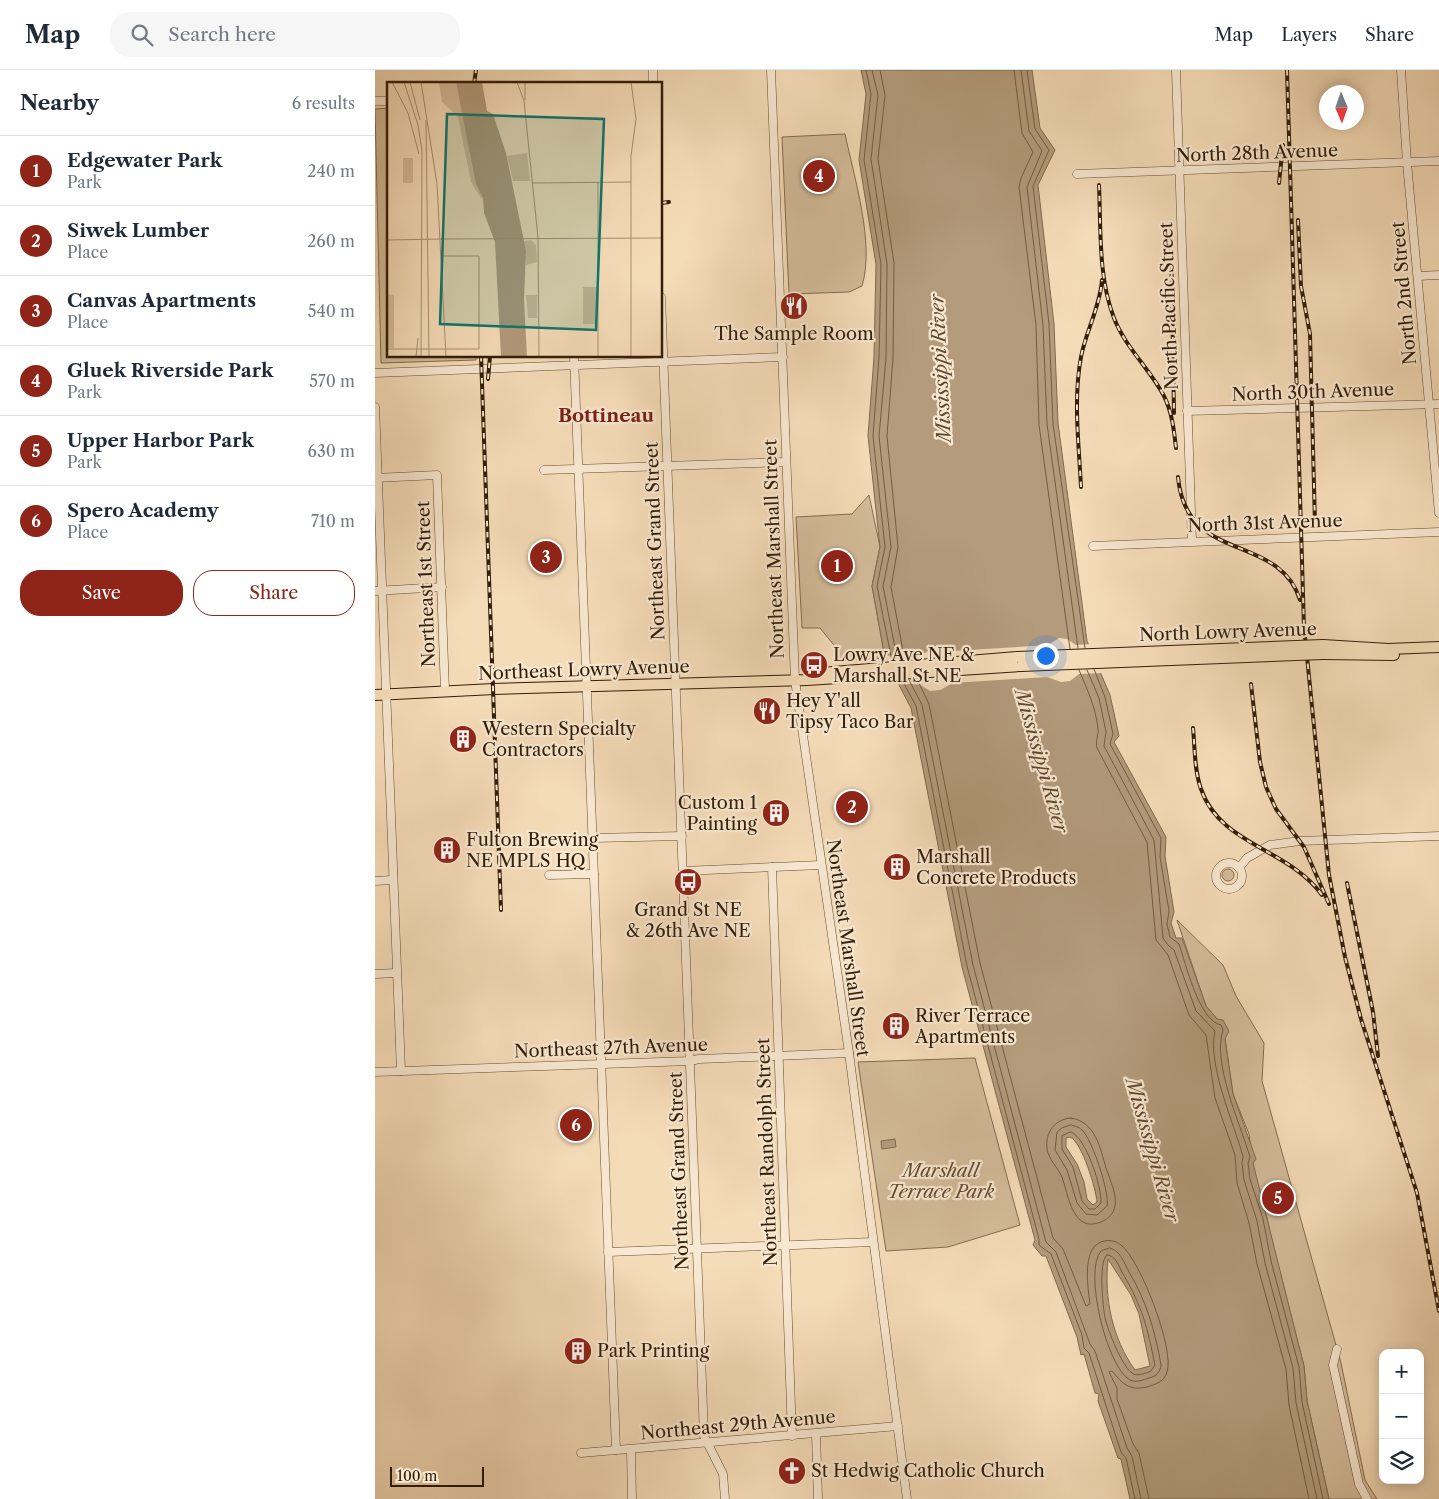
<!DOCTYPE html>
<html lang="en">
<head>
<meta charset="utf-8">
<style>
  :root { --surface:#fff; --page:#f6f6f7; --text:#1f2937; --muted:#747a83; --line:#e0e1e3; --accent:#8f2418 }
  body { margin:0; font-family:"Libre Caslon Text",serif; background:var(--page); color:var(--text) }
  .controls { position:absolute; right:15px; bottom:15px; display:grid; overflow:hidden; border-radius:10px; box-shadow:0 2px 12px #0003 }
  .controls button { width:45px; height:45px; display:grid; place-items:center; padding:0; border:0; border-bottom:1px solid var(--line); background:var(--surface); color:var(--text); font:25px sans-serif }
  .compass { position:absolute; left:944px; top:15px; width:45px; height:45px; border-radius:50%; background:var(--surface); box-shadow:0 2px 12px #0003; rotate:178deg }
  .scale { position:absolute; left:15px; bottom:12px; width:94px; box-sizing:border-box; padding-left:5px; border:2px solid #341d07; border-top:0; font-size:14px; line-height:18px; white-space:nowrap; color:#341d07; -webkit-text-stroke:4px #f8e8d1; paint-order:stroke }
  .you { position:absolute; left:670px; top:585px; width:18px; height:18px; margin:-12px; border:4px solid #fff; border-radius:50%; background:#1a73e8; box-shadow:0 0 0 8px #1a73e833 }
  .badge { display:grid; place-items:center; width:32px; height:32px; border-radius:50%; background:var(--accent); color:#fff; font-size:16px; font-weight:700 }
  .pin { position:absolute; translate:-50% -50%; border:2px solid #fff; box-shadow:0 1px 5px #0006 }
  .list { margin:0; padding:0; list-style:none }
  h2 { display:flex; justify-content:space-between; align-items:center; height:65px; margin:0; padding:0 20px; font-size:21px }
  h2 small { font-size:16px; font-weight:400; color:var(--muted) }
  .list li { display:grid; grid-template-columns:32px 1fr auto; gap:15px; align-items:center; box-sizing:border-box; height:70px; padding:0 20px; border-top:1px solid var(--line) }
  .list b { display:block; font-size:19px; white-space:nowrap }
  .list p { margin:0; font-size:16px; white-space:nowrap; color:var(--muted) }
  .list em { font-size:16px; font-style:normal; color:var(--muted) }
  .actions { display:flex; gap:10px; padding:15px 20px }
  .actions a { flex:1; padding:11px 0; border:1px solid var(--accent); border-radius:20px; text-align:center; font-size:18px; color:var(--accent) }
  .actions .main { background:var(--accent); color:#fff }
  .icon { flex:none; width:28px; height:28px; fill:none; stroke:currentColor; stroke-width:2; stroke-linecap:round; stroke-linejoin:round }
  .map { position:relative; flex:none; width:1064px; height:1429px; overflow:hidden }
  header { display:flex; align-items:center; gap:30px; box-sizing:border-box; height:70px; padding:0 25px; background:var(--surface); border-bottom:1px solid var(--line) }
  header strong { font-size:24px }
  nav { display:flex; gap:28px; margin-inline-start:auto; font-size:18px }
  .search { width:350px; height:45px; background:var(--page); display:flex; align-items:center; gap:12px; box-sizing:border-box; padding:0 18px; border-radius:20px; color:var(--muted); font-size:19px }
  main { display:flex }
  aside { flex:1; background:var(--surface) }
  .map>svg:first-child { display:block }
  .green { fill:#d4bc9a; stroke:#846c50 }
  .water { fill:#b39b7c; stroke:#80694d; fill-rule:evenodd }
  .pier { fill:#f5dcb8 }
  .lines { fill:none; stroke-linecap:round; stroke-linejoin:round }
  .shore { stroke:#745c42; stroke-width:1 }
  .minor-casing { stroke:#644d33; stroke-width:9 }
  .major-casing { stroke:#341d07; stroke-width:12 }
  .minor { stroke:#f8e8d1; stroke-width:8 }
  .major { stroke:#f5dcb8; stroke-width:10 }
  .rail-casing { stroke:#341d07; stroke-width:4 }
  .rail { stroke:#f8e8d1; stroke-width:2; stroke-dasharray:5.5; stroke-linecap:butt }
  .major-bridge-casing { stroke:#341d07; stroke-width:12; stroke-linecap:butt }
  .major-bridge { stroke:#f5dcb8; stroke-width:10 }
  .labels { text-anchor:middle; stroke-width:4.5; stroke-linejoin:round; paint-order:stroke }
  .street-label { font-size:18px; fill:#341d07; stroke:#f8e8d1 }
  .poi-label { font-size:18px; fill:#341d07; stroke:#f8e8d1; text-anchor:start }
  .park-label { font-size:18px; font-style:italic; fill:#644d33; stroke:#f8e8d1 }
  .water-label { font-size:19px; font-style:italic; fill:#604930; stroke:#f8e8d1 }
  .neighbourhood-label { font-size:19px; font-weight:bold; fill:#7a1f14; stroke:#f8e8d1 }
  .inset-road { fill:none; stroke:#a89071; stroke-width:1 }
  .view { fill:#0f766e; fill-opacity:0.15; stroke:#0f766e; stroke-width:2.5 }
  .inset-edge { fill:none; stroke:#341d07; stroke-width:2.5 }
</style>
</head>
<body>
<header>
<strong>Map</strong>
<div class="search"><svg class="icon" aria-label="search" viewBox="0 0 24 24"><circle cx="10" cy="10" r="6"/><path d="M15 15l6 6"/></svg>Search here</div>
<nav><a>Map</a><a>Layers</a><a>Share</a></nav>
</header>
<main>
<aside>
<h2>Nearby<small>6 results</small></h2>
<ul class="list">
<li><span class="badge">1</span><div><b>Edgewater Park</b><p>Park</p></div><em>240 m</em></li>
<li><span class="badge">2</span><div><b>Siwek Lumber</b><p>Place</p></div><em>260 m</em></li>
<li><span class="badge">3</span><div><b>Canvas Apartments</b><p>Place</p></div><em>540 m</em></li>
<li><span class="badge">4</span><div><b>Gluek Riverside Park</b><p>Park</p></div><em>570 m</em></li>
<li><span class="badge">5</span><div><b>Upper Harbor Park</b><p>Park</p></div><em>630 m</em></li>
<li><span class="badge">6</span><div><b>Spero Academy</b><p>Place</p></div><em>710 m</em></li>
</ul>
<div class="actions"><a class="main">Save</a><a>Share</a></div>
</aside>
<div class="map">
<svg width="1064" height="1429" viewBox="0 0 1064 1429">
  <rect width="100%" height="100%" fill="#f5dcb8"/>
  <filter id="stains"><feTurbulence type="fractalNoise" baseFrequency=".004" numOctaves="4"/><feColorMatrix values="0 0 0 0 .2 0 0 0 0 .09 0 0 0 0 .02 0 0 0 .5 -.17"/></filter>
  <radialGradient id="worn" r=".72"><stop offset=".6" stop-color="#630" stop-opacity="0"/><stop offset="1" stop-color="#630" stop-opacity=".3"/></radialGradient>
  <g class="green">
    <polygon points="14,38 14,286 101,286 101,290 6,293 0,39"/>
    <path d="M470,64C479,107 500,174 487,216L474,222L414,224L407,67Z"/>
    <polygon points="494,425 505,477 497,516 510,588 464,591 463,580 445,558 427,558 421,447 477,444"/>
    <circle cx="853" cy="805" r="6"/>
    <polygon points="802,850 848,895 861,926 889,973 887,1011 966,1293 990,1410 1002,1429 954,1429 932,1331 929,1296 901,1190 892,1148 880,1108 874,1064 858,1024 850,969 842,949 831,936"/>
    <polygon points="600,988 645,1155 573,1177 511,1181 483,992"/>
  </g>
  <g class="water">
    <path d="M486,0H657L665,58L680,80L663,115L679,254L683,353L712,571L735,625L744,666L739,672L791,767L790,786L799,842L796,853L801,868H807L831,936L842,949L848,950L854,961L850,969L858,1024L881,1089L878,1093L929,1296L932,1331L954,1429H755L746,1389L743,1388L723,1331L724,1324L720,1323L709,1284L706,1285L702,1267L671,1186H667L658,1175L660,1170L587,897L536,638L510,588L497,516L505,477L493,366L499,287L501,194L484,90L491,24ZM695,1067C707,1072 721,1119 722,1132L718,1135L712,1129L709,1112L702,1094L691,1077V1068ZM733,1189L756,1225L764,1244L775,1296L760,1300C737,1268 729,1228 733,1189Z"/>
    <polygon points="520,1069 521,1077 507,1079 506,1071"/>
  </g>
  <polygon class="pier" points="684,568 692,569 701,575 716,574 728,603 704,604 695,611 686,612 672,607 578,613 565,620 555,621 544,614 521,614 507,586 550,583 560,576 577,581 673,575"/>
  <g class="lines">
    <g class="shore">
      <polyline points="491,0 496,24 489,90 506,194 504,287 498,366 510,477 502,516 517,591"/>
      <polyline points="497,0 503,25 496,89 512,194 511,288 504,366 516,477 508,516 521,583 524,590"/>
      <polyline points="505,0 510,25 503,89 519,193 518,288 512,366 523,477 516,517 528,581 532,590"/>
      <polyline points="639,0 647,63 658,82 646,108 644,117 661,255 664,355 695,579"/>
      <polyline points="646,0 654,61 667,81 652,117 668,255 672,354 703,578"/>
      <polyline points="652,0 660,59 674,80 658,116 674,254 678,354 710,578"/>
      <path d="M719,599L730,627L738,664L735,674L786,768L785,787L794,841L792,854L795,867L804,874C811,894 824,951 846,955L848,960C837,993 865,1053 875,1087L873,1093L875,1109L888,1149L896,1191L924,1297L927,1332L948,1429"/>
      <path d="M704,600C712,619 721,638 723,659C724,665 720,671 722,678L772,772L781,870L793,885L814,945L831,965L840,1028L860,1085L862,1113L874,1153L882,1194L911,1299L914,1335L934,1429"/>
      <path d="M712,600L724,628L731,662L729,676L779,770L788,868L793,875L799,880L821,941L840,961C832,994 859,1054 868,1086L867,1093L869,1110L882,1151L890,1193L918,1298L921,1333L942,1429"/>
      <path d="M542,609L554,634L605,893L678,1168L688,1179L711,1236L715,1234C713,1219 708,1186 721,1175C728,1169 739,1169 746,1175C765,1189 800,1280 792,1302C789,1312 781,1314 772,1317C754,1321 748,1314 737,1301L734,1302L742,1318V1329L758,1374L764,1383L774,1429"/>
      <polyline points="527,610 541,636 592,896 664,1169 664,1175 676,1184 707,1265 709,1278 714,1283 746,1382 751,1388 760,1429"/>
      <polyline points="534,610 547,635 598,895 671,1172 681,1182 715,1274 720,1281 752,1378 757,1386 766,1429"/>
      <path d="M696,1048C721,1052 725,1078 731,1098C737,1116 751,1141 726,1152C697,1164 693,1123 687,1107C683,1098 676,1092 673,1083C668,1066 678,1049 696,1048Z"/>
      <path d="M696,1055C700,1056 704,1057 707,1060C717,1069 735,1123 732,1136L722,1145L711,1144L702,1133L692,1100L680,1080L682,1062L687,1058Z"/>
      <path d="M696,1062C711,1067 727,1118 726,1133L720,1139H714L707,1131L698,1097L687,1079V1066Z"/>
      <path d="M735,1178C746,1181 749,1193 754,1202C772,1232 780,1261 786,1295C785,1302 782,1306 774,1308C768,1310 761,1313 755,1310C732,1298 708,1200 726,1181Z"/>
      <path d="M732,1185C741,1185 744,1197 748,1204C768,1238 772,1257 780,1295L776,1301C771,1303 762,1307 757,1303C747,1296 733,1261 730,1248C728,1237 723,1191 732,1185Z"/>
    </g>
    <defs>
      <g id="minor">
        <polyline points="278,0 278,14"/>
        <polyline points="396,0 420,610 474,983 532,1429"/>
        <polyline points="801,0 817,471"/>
        <polyline points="1026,0 1032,93 1064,443"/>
        <polyline points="0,31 14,31"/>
        <polyline points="702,104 1064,91"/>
        <polyline points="1043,206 1064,205"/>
        <polyline points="286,227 329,1366 348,1404 350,1429"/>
        <polyline points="199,286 241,1380"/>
        <polyline points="0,303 408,287"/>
        <polyline points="0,337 26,1001"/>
        <polyline points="812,341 1064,334"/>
        <polyline points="169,400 410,392"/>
        <polyline points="0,408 62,405 70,621"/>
        <polyline points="718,476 1064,462"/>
        <polyline points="0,521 67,517"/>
        <polyline points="218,768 307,766"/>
        <circle cx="854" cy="806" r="13"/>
        <polyline points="397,797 417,1366"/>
        <polyline points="864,798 872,788 895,775 925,771 1064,766"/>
        <polyline points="308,801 446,795"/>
        <polyline points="174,805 219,804"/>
        <polyline points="0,811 17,810"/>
        <polyline points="0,904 21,903"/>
        <polyline points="0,1002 315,991 324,989 474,983"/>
        <polyline points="233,1182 498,1172"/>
        <polyline points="962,1279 958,1295 984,1414 992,1429"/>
        <polyline points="441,1364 443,1429"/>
        <polyline points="256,1380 257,1429"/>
        <polyline points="206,1383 523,1356"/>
      </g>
      <g id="major">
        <polyline points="948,575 1013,579 1064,577"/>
        <polyline points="948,584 1019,585"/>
        <polyline points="434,604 642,587"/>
        <polyline points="0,625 119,619 432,610 646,596"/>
      </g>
    </defs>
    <use href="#minor" class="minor-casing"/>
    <use href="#major" class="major-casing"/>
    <use href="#minor" class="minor"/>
    <use href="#major" class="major"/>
    <defs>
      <g id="rail">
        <polyline points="912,0 929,557 954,805 970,887 986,949 1042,1123 1064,1241"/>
        <polyline points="99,14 101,0"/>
        <polyline points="904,113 908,75"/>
        <path d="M724,115C726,158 723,207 739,248C750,277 775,299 789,326C797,342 799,360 801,378"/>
        <polyline points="286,133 294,132"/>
        <polyline points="923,150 926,216 935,264 940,454"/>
        <polyline points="796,168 799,343"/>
        <polyline points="106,286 126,840"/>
        <polyline points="113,309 115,286"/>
        <path d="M803,407C811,495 904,462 925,530"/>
        <path d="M706,417C704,375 698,330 706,287C711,261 725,237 727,210"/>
        <polyline points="876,614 885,692 891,717 901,739 929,777 954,834"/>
        <path d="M818,658C820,677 819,700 826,719C845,775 913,778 947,825"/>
        <polyline points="972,813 998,942 1003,986"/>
      </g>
    </defs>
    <use href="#rail" class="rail-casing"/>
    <use href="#rail" class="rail"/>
    <defs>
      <g id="major-bridge">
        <polyline points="642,587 948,575"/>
        <polyline points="646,596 948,584"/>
      </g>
    </defs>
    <use href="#major-bridge" class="major-bridge-casing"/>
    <use href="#major-bridge" class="major-bridge"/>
  </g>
  <defs>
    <symbol id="restaurant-disc" viewBox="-11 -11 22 22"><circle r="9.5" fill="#8f2418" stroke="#f8e8d1"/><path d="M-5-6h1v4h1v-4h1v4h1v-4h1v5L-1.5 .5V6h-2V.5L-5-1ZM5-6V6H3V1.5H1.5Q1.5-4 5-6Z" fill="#fff"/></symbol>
    <symbol id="bus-disc" viewBox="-11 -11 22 22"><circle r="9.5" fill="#8f2418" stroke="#f8e8d1"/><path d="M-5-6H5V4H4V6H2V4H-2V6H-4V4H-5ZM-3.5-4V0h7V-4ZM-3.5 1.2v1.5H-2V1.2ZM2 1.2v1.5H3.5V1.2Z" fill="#fff"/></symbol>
    <symbol id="building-disc" viewBox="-11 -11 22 22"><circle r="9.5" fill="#8f2418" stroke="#f8e8d1"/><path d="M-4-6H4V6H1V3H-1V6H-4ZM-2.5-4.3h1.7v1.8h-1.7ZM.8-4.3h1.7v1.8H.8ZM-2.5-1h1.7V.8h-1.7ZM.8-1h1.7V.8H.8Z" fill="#fff"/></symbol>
    <symbol id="church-disc" viewBox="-11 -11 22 22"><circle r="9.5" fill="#8f2418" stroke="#f8e8d1"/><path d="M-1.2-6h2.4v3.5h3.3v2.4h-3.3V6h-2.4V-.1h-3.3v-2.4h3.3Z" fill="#fff"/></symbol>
  </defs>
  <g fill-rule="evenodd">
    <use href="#restaurant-disc" x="403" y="220" width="32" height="32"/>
    <use href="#bus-disc" x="423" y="579" width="32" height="32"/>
    <use href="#restaurant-disc" x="376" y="625" width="32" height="32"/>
    <use href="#building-disc" x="72" y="653" width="32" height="32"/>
    <use href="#building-disc" x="385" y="727" width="32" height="32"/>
    <use href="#building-disc" x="56" y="764" width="32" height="32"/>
    <use href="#building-disc" x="506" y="781" width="32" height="32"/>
    <use href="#bus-disc" x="297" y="796" width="32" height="32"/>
    <use href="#building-disc" x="505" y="940" width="32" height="32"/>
    <use href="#building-disc" x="187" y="1265" width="32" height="32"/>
    <use href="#church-disc" x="401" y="1385" width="32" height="32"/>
  </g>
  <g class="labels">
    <g class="street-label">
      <text transform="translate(882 83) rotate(-2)" y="6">North 28th Avenue</text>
      <text transform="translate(1029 223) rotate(-95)" y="6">North 2nd Street</text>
      <text transform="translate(794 236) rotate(-92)" y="6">North Pacific Street</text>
      <text transform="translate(938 322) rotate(-2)" y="6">North 30th Avenue</text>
      <text transform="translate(890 453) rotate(-2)" y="6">North 31st Avenue</text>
      <text transform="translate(280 471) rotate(-92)" y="6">Northeast Grand Street</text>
      <text transform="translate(399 479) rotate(-92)" y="6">Northeast Marshall Street</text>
      <text transform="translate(51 514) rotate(-92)" y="6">Northeast 1st Street</text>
      <text transform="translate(853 562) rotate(-2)" y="6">North Lowry Avenue</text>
      <text transform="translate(209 600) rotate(-2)" y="6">Northeast Lowry Avenue</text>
      <text transform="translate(473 878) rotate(82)" y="6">Northeast Marshall Street</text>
      <text transform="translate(236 978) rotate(-2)" y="6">Northeast 27th Avenue</text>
      <text transform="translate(392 1082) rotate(-92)" y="6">Northeast Randolph Street</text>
      <text transform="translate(304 1101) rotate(-92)" y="6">Northeast Grand Street</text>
      <text transform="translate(363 1355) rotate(-5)" y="6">Northeast 29th Avenue</text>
    </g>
    <g class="poi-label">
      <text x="419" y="270" text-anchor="middle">The Sample Room</text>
      <text x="458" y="591">Lowry Ave NE &amp;<tspan x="458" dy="21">Marshall St NE</tspan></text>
      <text x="411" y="637">Hey Y'all<tspan x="411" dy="21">Tipsy Taco Bar</tspan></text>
      <text x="107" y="665">Western Specialty<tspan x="107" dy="21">Contractors</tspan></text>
      <text x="382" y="739" text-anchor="end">Custom 1<tspan x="382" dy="21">Painting</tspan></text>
      <text x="91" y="776">Fulton Brewing<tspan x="91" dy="21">NE MPLS HQ</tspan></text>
      <text x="541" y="793">Marshall<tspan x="541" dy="21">Concrete Products</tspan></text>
      <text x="313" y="846" text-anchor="middle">Grand St NE<tspan x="313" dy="21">&amp; 26th Ave NE</tspan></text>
      <text x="540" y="952">River Terrace<tspan x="540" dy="21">Apartments</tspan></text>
      <text x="222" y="1287">Park Printing</text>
      <text x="436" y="1407">St Hedwig Catholic Church</text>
    </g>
    <g class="park-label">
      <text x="566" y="1107">Marshall<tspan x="566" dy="21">Terrace Park</tspan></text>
    </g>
    <g class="water-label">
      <text transform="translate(565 298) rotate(-93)" y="7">Mississippi River</text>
      <text transform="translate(667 691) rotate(74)" y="7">Mississippi River</text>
      <text transform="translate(778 1080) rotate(74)" y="7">Mississippi River</text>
    </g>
    <g class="neighbourhood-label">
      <text x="231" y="352">Bottineau</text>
    </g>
  </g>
  <g transform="translate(12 12)">
    <rect width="275" height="275" fill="#f5dcb8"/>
    <path d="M52,0H69L96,119L84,100L71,35L55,20ZM140,71L143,99H126L120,74ZM16,76H26V101H16ZM144,158L149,163L150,180L139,183L137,159ZM196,205H210V242H196ZM0,212L7,213V266H0ZM139,213H150V236H141Z" fill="#d4bc9a"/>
    <path d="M69,0H95L100,29L106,32L119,71L139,169L137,217L140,275H114L108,160L97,131L96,116L89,102Z" fill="#b39b7c"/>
    <path class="inset-road" d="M5,0L21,31L32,72M17,0L31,43L35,69L34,275M23,0L33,38M34,0L50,102L59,275M130,0L137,19L151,156L152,275M138,18V0M39,38L42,275M211,100V275M145,101L244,100M54,157L275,156M0,158L55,157M0,267H92V174H55M29,275L31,256M244,275V74L249,37L244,0"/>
    <path class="view" d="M60,32L217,37L209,248L53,242Z"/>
    <rect width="275" height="275" class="inset-edge"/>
  </g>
  <rect width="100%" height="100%" filter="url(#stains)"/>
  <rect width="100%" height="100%" fill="url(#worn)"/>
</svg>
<div class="controls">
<button>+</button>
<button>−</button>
<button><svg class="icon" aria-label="layers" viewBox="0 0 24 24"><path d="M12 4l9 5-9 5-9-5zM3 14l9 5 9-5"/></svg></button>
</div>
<svg class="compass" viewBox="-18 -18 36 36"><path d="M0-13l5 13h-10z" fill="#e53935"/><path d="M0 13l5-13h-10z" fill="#747a83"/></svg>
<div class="scale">100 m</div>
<div class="you"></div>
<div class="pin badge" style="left:462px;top:496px">1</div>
<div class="pin badge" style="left:477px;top:737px">2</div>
<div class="pin badge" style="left:171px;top:487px">3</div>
<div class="pin badge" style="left:444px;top:106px">4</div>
<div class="pin badge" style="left:903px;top:1128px">5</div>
<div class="pin badge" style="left:201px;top:1055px">6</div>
</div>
</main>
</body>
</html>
